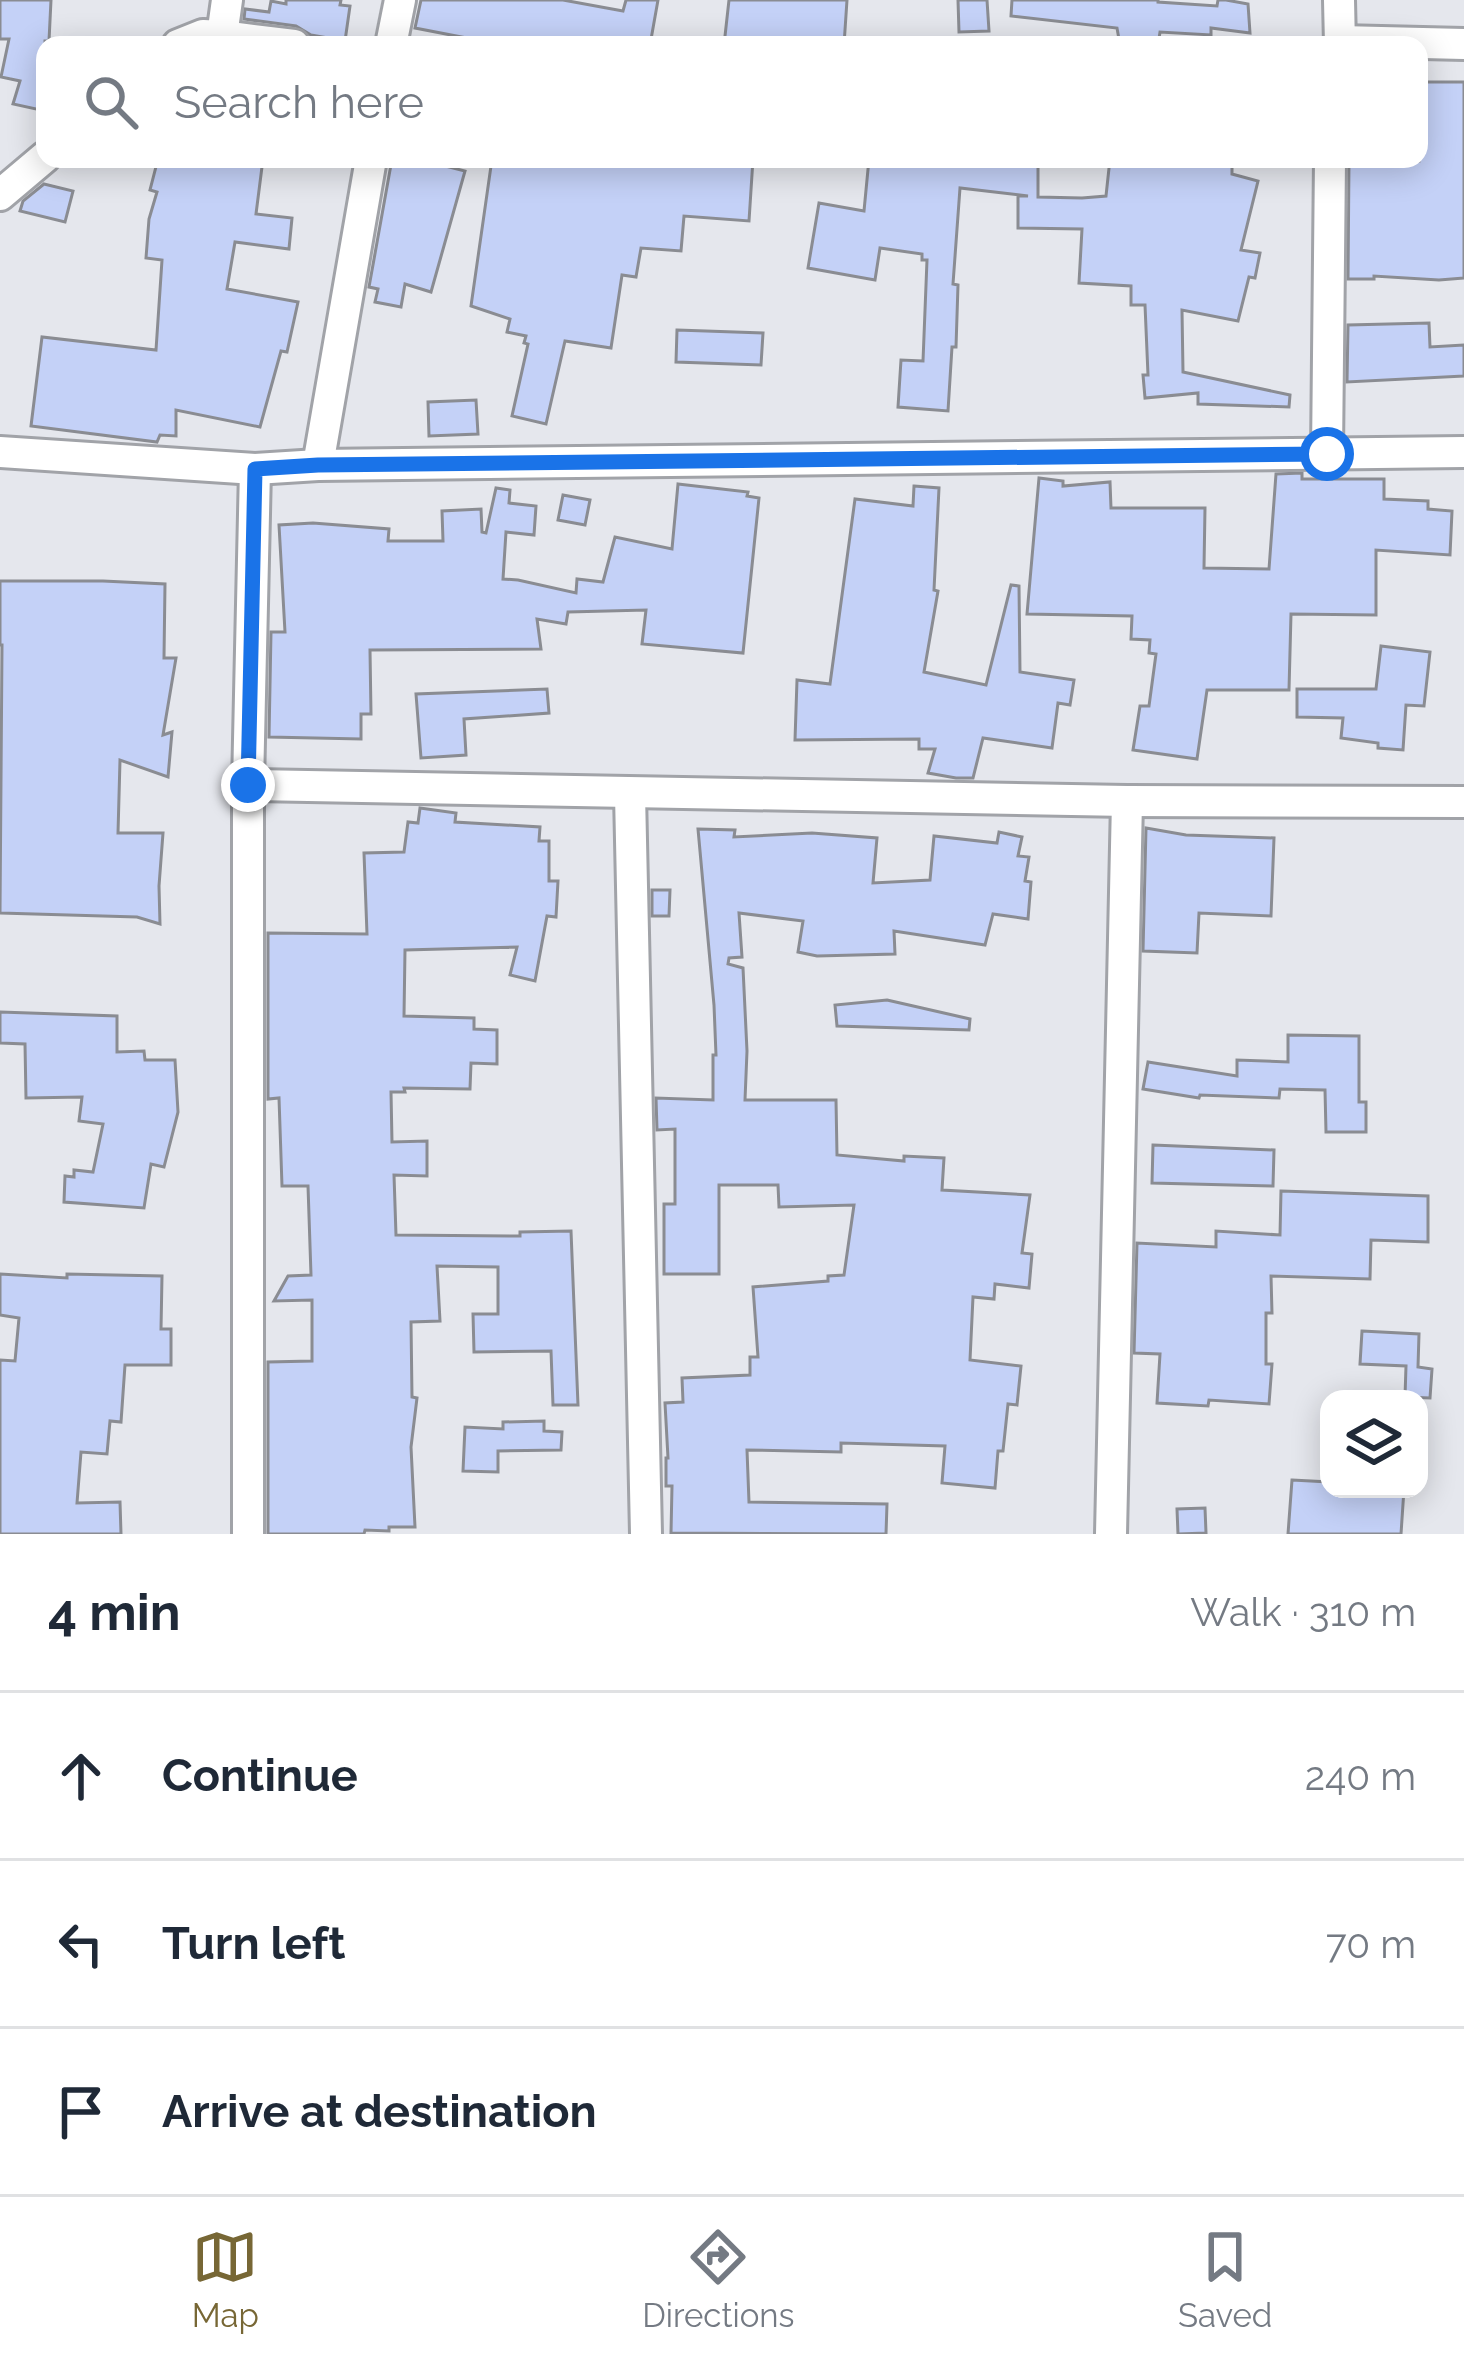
<!DOCTYPE html>
<html lang="en">
<head>
<meta charset="utf-8">
<style>
  :root { --surface:#fff; --page:#f6f6f7; --text:#1f2937; --muted:#747a83; --line:#e0e1e3; --accent:#776735 }
  body { margin:0; font-family:Raleway,sans-serif; background:var(--page); color:var(--text) }
  .controls { position:absolute; right:36px; bottom:36px; display:grid; overflow:hidden; border-radius:24px; box-shadow:0 6px 30px #0003 }
  .controls button { width:108px; height:108px; display:grid; place-items:center; padding:0; border:0; border-bottom:3px solid var(--line); background:var(--surface); color:var(--text); font:60px sans-serif }
  .stop { position:absolute; width:36px; height:36px; margin:-27px; border:9px solid #1a73e8; border-radius:50%; background:#fff }
  .stop.end { background:#1a73e8; border-color:#fff; box-shadow:0 3px 12px #0008 }
  .list { margin:0; padding:0; list-style:none }
  h2 { display:flex; justify-content:space-between; align-items:center; height:156px; margin:0; padding:0 48px; font-size:51px }
  h2 small { font-size:39px; font-weight:400; color:var(--muted) }
  .list li { display:grid; grid-template-columns:78px 1fr auto; gap:36px; align-items:center; box-sizing:border-box; height:168px; padding:0 48px; border-top:3px solid var(--line) }
  .list b { display:block; font-size:45px; white-space:nowrap }
  .list em { font-size:39px; font-style:normal; color:var(--muted) }
  .icon { flex:none; width:66px; height:66px; fill:none; stroke:currentColor; stroke-width:2; stroke-linecap:round; stroke-linejoin:round }
  .map { position:relative; flex:none; width:1464px; height:1534px; overflow:hidden }
  .search { position:absolute; background:var(--surface); box-shadow:0 6px 30px #0003; left:36px; right:36px; top:36px; height:132px; display:flex; align-items:center; gap:30px; box-sizing:border-box; padding:0 42px; border-radius:24px; color:var(--muted); font-size:45px }
  .sheet { height:660px; background:var(--surface) }
  nav { display:flex; justify-content:space-around; align-items:center; box-sizing:border-box; height:168px; border-top:3px solid var(--line); background:var(--surface); font-size:33px; color:var(--muted) }
  nav a { display:grid; justify-items:center; gap:6px }
  nav .on { color:var(--accent) }
  .map>svg:first-child { display:block }
  .building { fill:#c4d1f7; stroke:#8a8c92; stroke-width:3 }
  .lines { fill:none; stroke-linecap:round; stroke-linejoin:round }
  .minor-casing { stroke:#a1a3a8; stroke-width:36 }
  .minor { stroke:#fff; stroke-width:30 }
  .route { stroke:#1a73e8; stroke-width:15 }
</style>
</head>
<body>
<div class="map">
<svg width="1464" height="1534" viewBox="0 0 1464 1534">
  <rect width="100%" height="100%" fill="#e5e7ed"/>
  <g class="building">
    <polygon points="0,0 51,0 49,41 45,41 45,111 13,104 20,81 1,77 9,39 0,39"/>
    <polygon points="286,0 341,0 340,5 350,6 345,41 311,35 296,26 244,19 245,9 269,12 271,1 286,4"/>
    <polygon points="421,0 563,0 623,11 626,0 658,0 650,45 481,45 482,41 415,28"/>
    <polygon points="729,0 847,0 844,45 724,45"/>
    <polygon points="958,0 987,0 989,31 959,32"/>
    <polygon points="1012,0 1158,0 1158,2 1217,6 1218,0 1226,0 1248,4 1250,33 1211,28 1211,35 1160,32 1158,45 1120,45 1117,28 1011,16"/>
    <polygon points="1419,82 1464,82 1464,278 1439,280 1374,276 1374,279 1348,279 1349,160 1419,161"/>
    <polygon points="158,159 263,159 256,214 292,218 289,249 235,242 227,289 298,302 287,352 281,351 260,427 176,410 176,436 160,435 157,442 31,426 42,337 156,350 162,260 146,258 149,219 157,192 150,190"/>
    <polygon points="392,159 418,159 465,171 431,292 405,284 401,307 375,302 378,289 369,287"/>
    <polygon points="492,159 753,159 749,221 684,216 681,251 641,248 636,277 622,275 611,348 565,341 546,424 512,416 528,344 524,343 526,336 507,332 510,319 471,306"/>
    <polygon points="869,159 1038,159 1038,197 1082,198 1106,196 1110,159 1232,159 1232,174 1258,181 1241,250 1260,253 1255,278 1249,277 1238,321 1182,310 1183,372 1290,395 1289,407 1198,404 1198,393 1145,398 1143,375 1148,375 1145,305 1131,305 1131,286 1079,283 1082,229 1018,228 1018,196 1028,196 960,188 953,284 958,285 956,347 952,347 948,411 898,407 901,360 923,361 927,260 922,260 922,254 880,248 875,280 808,268 819,203 864,211"/>
    <polygon points="44,184 73,191 65,222 20,211 23,201"/>
    <polygon points="1429,323 1430,347 1464,345 1464,376 1347,382 1348,325"/>
    <polygon points="677,330 763,333 761,365 676,362"/>
    <polygon points="476,400 478,434 429,436 428,402"/>
    <polygon points="1302,473 1302,479 1384,479 1384,499 1428,501 1428,509 1452,511 1450,555 1376,550 1376,615 1291,614 1289,690 1207,690 1197,759 1133,750 1140,706 1149,706 1156,654 1149,653 1150,640 1131,639 1132,616 1027,614 1039,478 1063,481 1063,486 1110,482 1111,508 1205,508 1204,568 1269,569 1276,474"/>
    <polygon points="678,484 748,492 747,496 759,498 743,653 642,644 646,610 568,612 566,624 537,619 541,649 370,650 371,714 361,714 361,739 269,737 271,632 285,632 279,525 313,523 389,529 388,541 443,541 442,511 481,509 482,532 486,533 496,488 510,490 509,503 536,506 534,535 506,532 503,579 518,580 576,593 577,579 603,582 615,537 672,549"/>
    <polygon points="914,486 939,488 934,590 938,591 924,672 986,685 1011,585 1019,586 1020,672 1074,680 1070,705 1058,703 1052,748 983,738 973,778 956,778 928,773 935,749 919,749 919,739 795,740 797,680 830,684 855,499 913,506"/>
    <polygon points="563,495 590,500 585,525 558,520"/>
    <polygon points="0,581 103,581 165,584 164,658 176,658 163,735 172,732 168,777 120,760 118,833 163,833 159,886 160,924 137,917 0,913 2,645 0,645"/>
    <polygon points="1381,646 1430,652 1424,706 1406,705 1403,750 1378,748 1378,743 1341,738 1343,718 1297,717 1297,689 1376,689"/>
    <polygon points="547,689 549,713 464,719 466,755 421,758 416,694"/>
    <polygon points="420,808 456,813 455,822 540,827 539,841 549,841 549,881 558,881 556,917 547,916 535,981 510,975 517,947 405,950 404,1016 474,1018 474,1029 497,1030 497,1064 471,1063 470,1089 404,1088 405,1092 391,1092 392,1142 427,1141 427,1176 394,1175 396,1235 520,1236 520,1232 571,1231 578,1405 553,1405 551,1351 474,1352 473,1314 498,1314 498,1267 437,1266 440,1321 411,1322 412,1397 417,1398 411,1447 415,1527 389,1527 389,1531 365,1530 364,1534 268,1534 268,1362 312,1361 312,1300 274,1301 288,1276 311,1275 308,1186 282,1186 279,1098 268,1099 268,933 367,934 364,853 404,852 408,822 418,823"/>
    <polygon points="1146,828 1186,835 1274,838 1271,916 1199,913 1197,953 1143,951"/>
    <polygon points="698,829 735,830 734,837 812,833 877,838 873,883 930,880 934,836 997,843 999,832 1022,837 1018,856 1029,857 1025,881 1031,882 1028,919 993,914 985,945 894,931 895,954 817,956 798,952 803,921 739,913 742,957 729,958 728,964 743,968 747,1051 745,1100 836,1100 837,1155 904,1161 904,1156 944,1158 942,1190 1030,1195 1022,1253 1032,1254 1029,1288 995,1284 994,1299 973,1297 970,1360 1021,1366 1017,1405 1008,1404 1003,1451 998,1451 995,1488 942,1483 945,1446 841,1443 841,1452 747,1450 749,1502 887,1504 886,1534 671,1533 672,1486 666,1486 666,1458 668,1458 665,1403 683,1402 682,1378 750,1375 750,1357 758,1357 753,1287 828,1281 828,1276 844,1275 854,1205 779,1207 778,1185 719,1185 719,1274 664,1274 664,1204 675,1204 675,1129 657,1130 656,1098 713,1100 713,1055 716,1055 714,1005"/>
    <polygon points="652,890 670,890 669,916 652,916"/>
    <polygon points="887,1000 970,1019 969,1030 837,1026 835,1005"/>
    <polygon points="0,1012 117,1016 117,1052 144,1051 145,1060 175,1060 178,1112 164,1167 151,1164 144,1208 64,1202 65,1176 74,1177 74,1170 93,1172 103,1124 79,1121 82,1097 26,1098 25,1044 0,1043"/>
    <polygon points="1288,1035 1359,1036 1359,1102 1366,1102 1366,1132 1326,1132 1325,1090 1280,1089 1279,1098 1200,1095 1199,1098 1143,1089 1148,1062 1237,1076 1237,1060 1288,1062"/>
    <polygon points="1153,1145 1274,1150 1273,1186 1152,1183"/>
    <polygon points="1281,1191 1428,1196 1428,1242 1371,1240 1370,1279 1271,1276 1272,1313 1266,1313 1266,1364 1272,1364 1269,1404 1209,1400 1208,1406 1157,1403 1160,1354 1134,1353 1137,1243 1216,1247 1216,1231 1280,1235"/>
    <polygon points="0,1274 67,1278 67,1274 162,1276 161,1329 171,1329 171,1365 125,1365 121,1422 110,1421 107,1454 81,1452 77,1503 120,1502 121,1534 0,1534 0,1360 15,1361 19,1318 0,1315"/>
    <polygon points="1362,1331 1419,1334 1418,1367 1432,1369 1430,1398 1405,1397 1406,1366 1360,1364"/>
    <polygon points="544,1421 544,1431 562,1432 561,1450 498,1451 498,1472 463,1471 465,1427 503,1429 503,1422"/>
    <polygon points="1292,1480 1329,1482 1329,1489 1404,1489 1401,1534 1288,1534"/>
    <polygon points="1205,1508 1206,1533 1178,1534 1177,1509"/>
  </g>
  <g class="lines">
    <defs>
      <g id="minor">
        <polyline points="1339,0 1340,45"/>
        <polyline points="222,36 294,45"/>
        <polyline points="1340,41 1464,44"/>
        <polyline points="178,45 203,35 222,36 227,0"/>
        <polyline points="391,45 400,0"/>
        <polyline points="0,195 45,157"/>
        <polyline points="0,452 255,469 318,465 1464,452"/>
        <polyline points="1327,454 1330,159"/>
        <polyline points="318,465 371,159"/>
        <polyline points="248,785 1127,801 1464,802"/>
        <polyline points="630,794 646,1534"/>
        <polyline points="248,1534 248,785 255,469"/>
        <polyline points="1111,1534 1127,801"/>
      </g>
    </defs>
    <use href="#minor" class="minor-casing"/>
    <use href="#minor" class="minor"/>
  </g>
  <g class="lines">
    <polyline class="route" points="248,785 255,469 318,465 1327,454"/>
  </g>
</svg>
<div class="controls">
<button><svg class="icon" aria-label="layers" viewBox="0 0 24 24"><path d="M12 4l9 5-9 5-9-5zM3 14l9 5 9-5"/></svg></button>
</div>
<div class="stop" style="left:1327px;top:454px"></div>
<div class="stop end" style="left:248px;top:785px"></div>
<div class="search"><svg class="icon" aria-label="search" viewBox="0 0 24 24"><circle cx="10" cy="10" r="6"/><path d="M15 15l6 6"/></svg>Search here</div>
</div>
<section class="sheet">
<h2>4 min<small>Walk · 310 m</small></h2>
<ul class="list">
<li><svg class="icon" aria-label="ahead" viewBox="0 0 24 24"><path d="M12 20V5M6 11l6-6 6 6"/></svg><div><b>Continue</b></div><em>240 m</em></li>
<li><svg class="icon" aria-label="left" viewBox="0 0 24 24"><path d="M17 20v-9H6M10 6l-5 5 5 5"/></svg><div><b>Turn left</b></div><em>70 m</em></li>
<li><svg class="icon" aria-label="arrive" viewBox="0 0 24 24"><path d="M6 21V4h12l-3 4 3 4H6"/></svg><div><b>Arrive at destination</b></div></li>
</ul>
</section>
<nav>
<a class="on"><svg class="icon" aria-label="map" viewBox="0 0 24 24"><path d="M3 6l6-2 6 2 6-2v14l-6 2-6-2-6 2zM9 4v14M15 6v14"/></svg>Map</a>
<a><svg class="icon" aria-label="directions" viewBox="0 0 24 24"><path d="M12 3l9 9-9 9-9-9zM9 14v-3h6M13 9l2 2-2 2"/></svg>Directions</a>
<a><svg class="icon" aria-label="saved" viewBox="0 0 24 24"><path d="M7 4h10v16l-5-4-5 4z"/></svg>Saved</a>
</nav>
</body>
</html>
